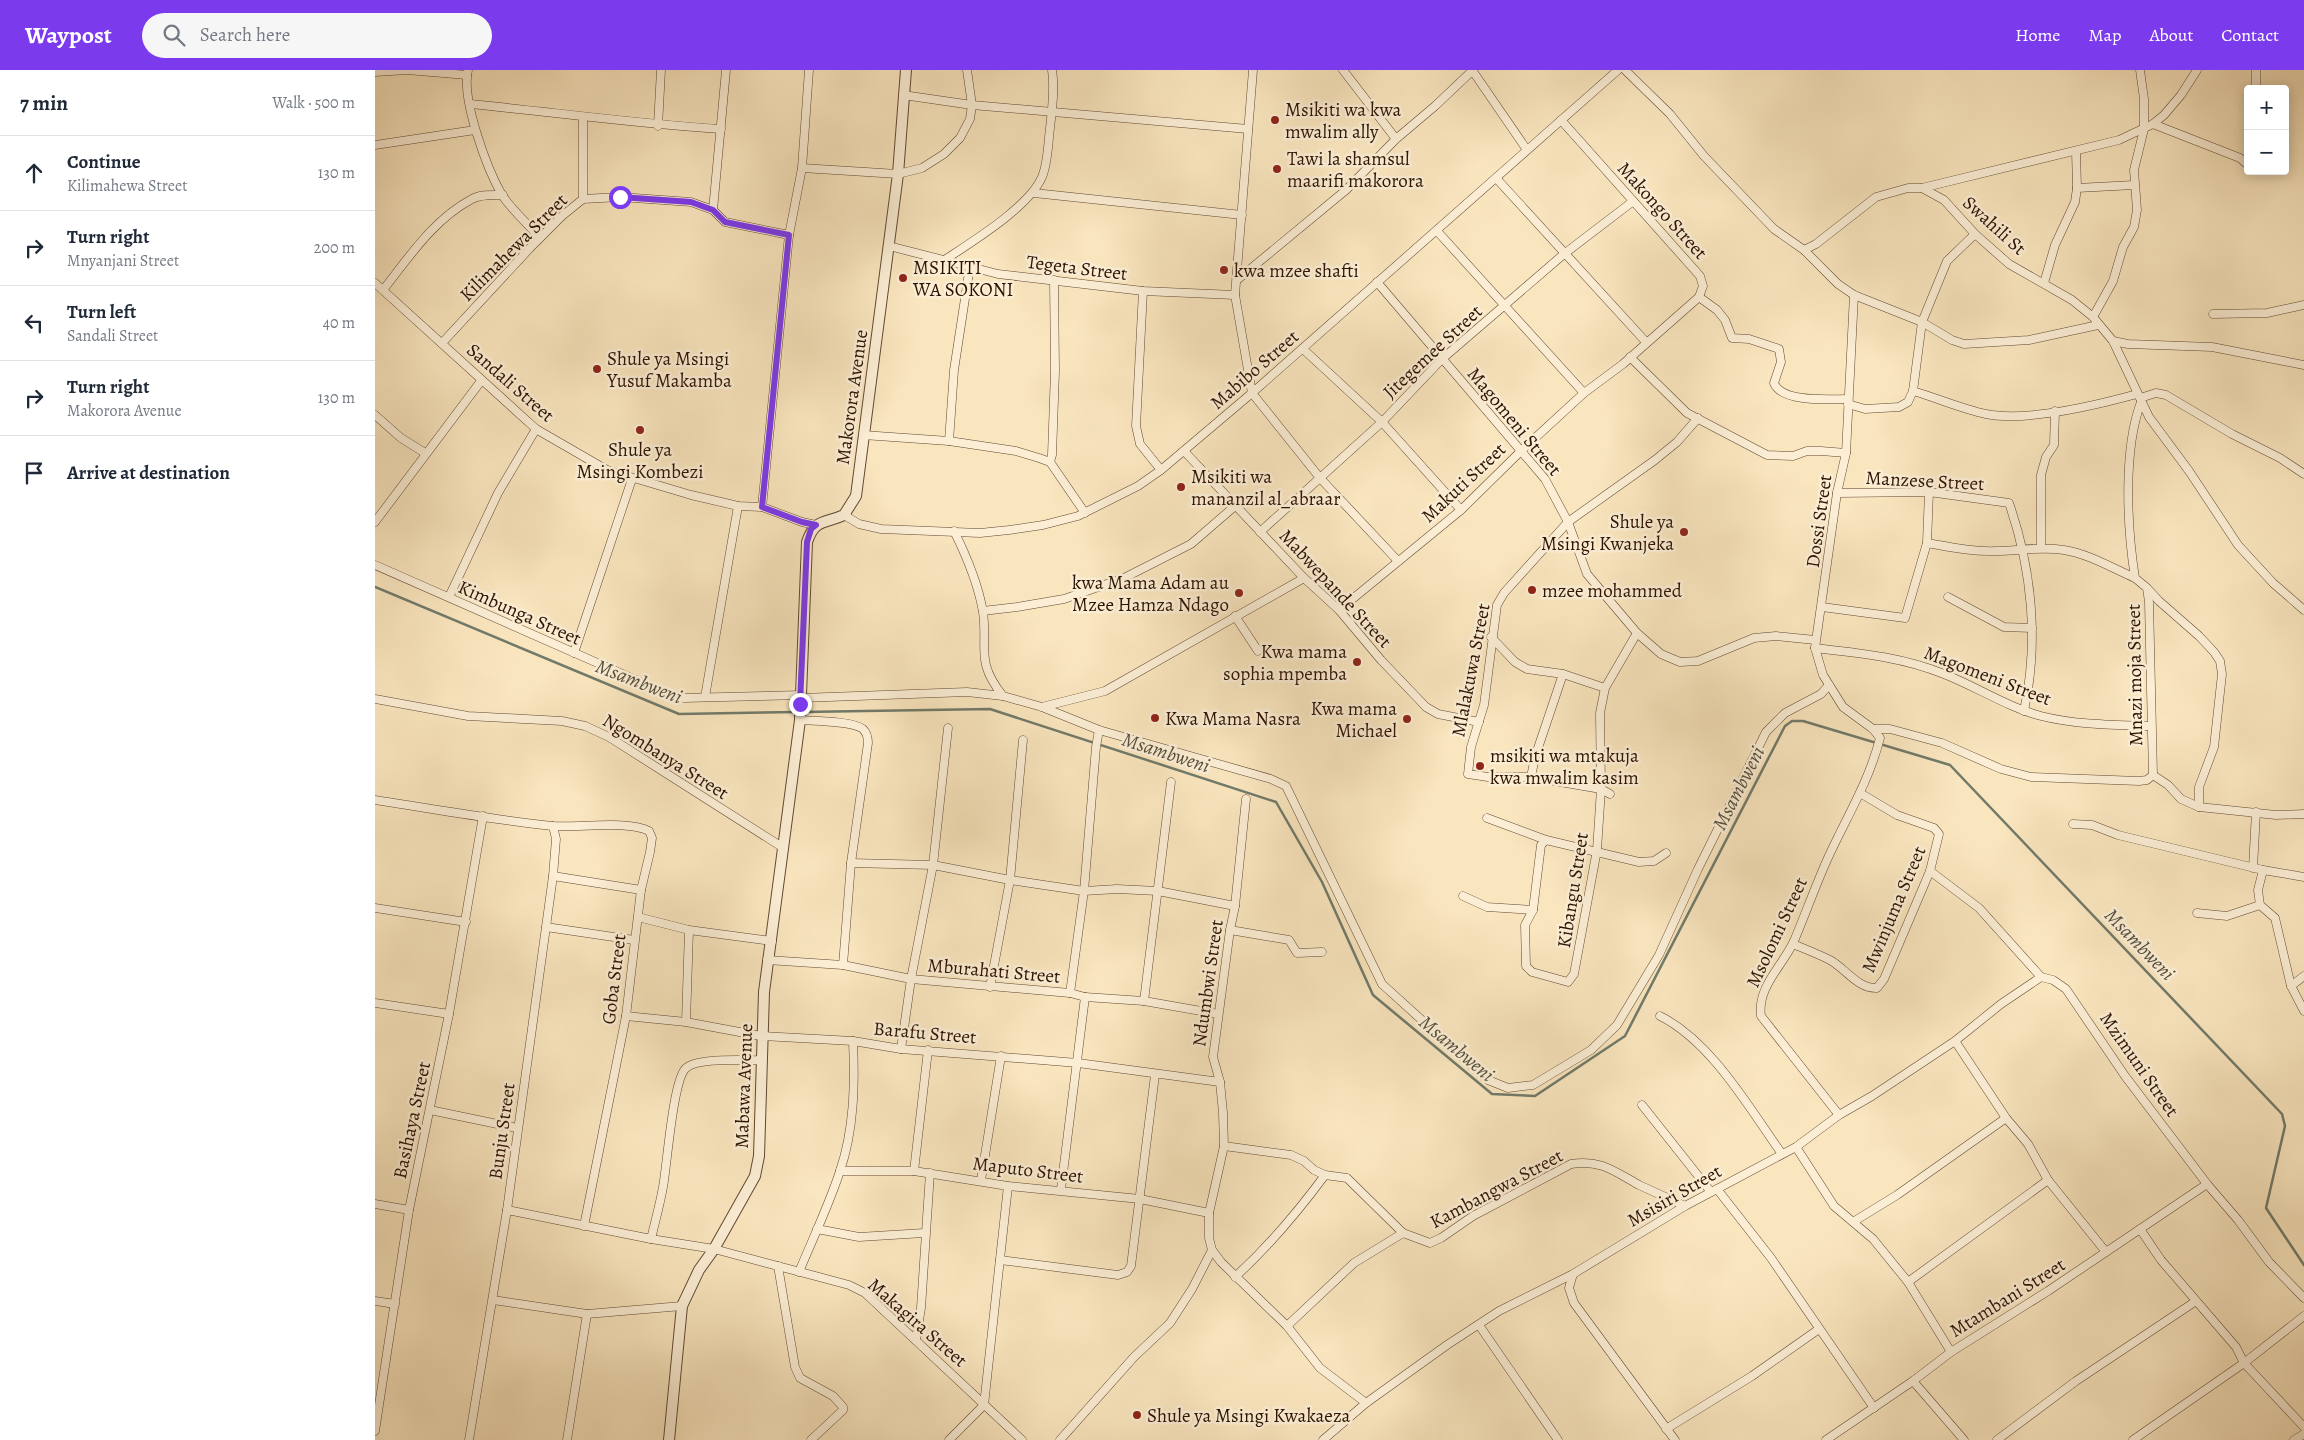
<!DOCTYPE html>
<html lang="en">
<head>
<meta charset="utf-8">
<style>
  :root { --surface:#fff; --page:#f6f6f7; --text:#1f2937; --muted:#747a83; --line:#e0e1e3; --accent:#7c3aed }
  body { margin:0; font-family:Alegreya,serif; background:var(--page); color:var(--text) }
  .controls { position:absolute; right:15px; top:15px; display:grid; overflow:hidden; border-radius:5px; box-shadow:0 2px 12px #0003 }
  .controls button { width:45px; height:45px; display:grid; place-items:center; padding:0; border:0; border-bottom:1px solid var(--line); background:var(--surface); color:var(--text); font:25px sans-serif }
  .stop { position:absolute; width:15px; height:15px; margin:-11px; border:4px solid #7c3aed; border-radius:50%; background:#fff }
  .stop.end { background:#7c3aed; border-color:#fff; box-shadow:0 1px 5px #0008 }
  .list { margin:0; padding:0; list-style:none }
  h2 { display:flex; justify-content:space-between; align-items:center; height:65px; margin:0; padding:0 20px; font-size:21px }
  h2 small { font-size:16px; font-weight:400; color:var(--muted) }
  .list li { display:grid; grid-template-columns:32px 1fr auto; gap:15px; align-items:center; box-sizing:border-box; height:75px; padding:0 20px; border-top:1px solid var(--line) }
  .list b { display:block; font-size:19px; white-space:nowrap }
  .list p { margin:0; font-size:16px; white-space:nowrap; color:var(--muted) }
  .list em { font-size:16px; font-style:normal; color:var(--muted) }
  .icon { flex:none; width:28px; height:28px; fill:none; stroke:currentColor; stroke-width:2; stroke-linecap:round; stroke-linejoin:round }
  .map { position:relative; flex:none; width:1929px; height:1370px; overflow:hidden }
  header { display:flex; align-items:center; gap:30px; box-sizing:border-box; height:70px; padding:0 25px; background:var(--accent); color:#fff }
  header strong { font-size:24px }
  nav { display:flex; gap:28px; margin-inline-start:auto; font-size:18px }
  .search { width:350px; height:45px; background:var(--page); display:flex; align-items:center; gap:12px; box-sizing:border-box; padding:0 18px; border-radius:28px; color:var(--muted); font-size:19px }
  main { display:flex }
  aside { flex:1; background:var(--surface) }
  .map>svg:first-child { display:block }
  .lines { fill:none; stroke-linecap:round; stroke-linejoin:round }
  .stream { stroke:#717a6a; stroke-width:2.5 }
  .minor-casing { stroke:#614730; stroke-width:9 }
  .tertiary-casing { stroke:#614730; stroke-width:12 }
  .minor { stroke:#fbeed5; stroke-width:8 }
  .tertiary { stroke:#fbeed5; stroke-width:10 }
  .route { stroke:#7c3aed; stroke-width:6 }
  .poi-dot { fill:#8f2418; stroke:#fbeed5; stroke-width:2 }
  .labels { text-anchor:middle; stroke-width:5; stroke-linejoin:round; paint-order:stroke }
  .poi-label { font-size:19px; fill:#2e1200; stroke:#fbeed5; text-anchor:start }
  .street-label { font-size:19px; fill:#2e1200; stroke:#fbeed5 }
  .water-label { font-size:20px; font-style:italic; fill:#554f3e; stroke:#fbeed5 }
</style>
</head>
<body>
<header>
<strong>Waypost</strong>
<div class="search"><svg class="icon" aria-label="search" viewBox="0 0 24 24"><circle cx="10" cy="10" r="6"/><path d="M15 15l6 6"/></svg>Search here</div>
<nav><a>Home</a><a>Map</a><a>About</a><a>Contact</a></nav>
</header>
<main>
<aside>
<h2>7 min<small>Walk · 500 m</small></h2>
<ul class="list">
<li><svg class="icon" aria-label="ahead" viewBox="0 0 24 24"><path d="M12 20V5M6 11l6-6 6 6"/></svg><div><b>Continue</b><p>Kilimahewa Street</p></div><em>130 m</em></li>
<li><svg class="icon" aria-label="right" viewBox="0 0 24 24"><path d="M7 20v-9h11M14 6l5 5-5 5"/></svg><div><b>Turn right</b><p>Mnyanjani Street</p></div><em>200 m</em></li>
<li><svg class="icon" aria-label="left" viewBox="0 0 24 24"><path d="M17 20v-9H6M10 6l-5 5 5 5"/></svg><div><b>Turn left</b><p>Sandali Street</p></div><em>40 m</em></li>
<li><svg class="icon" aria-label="right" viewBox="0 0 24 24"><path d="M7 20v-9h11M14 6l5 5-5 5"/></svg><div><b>Turn right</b><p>Makorora Avenue</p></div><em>130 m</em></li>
<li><svg class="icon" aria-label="arrive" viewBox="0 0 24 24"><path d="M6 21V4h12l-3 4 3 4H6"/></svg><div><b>Arrive at destination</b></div></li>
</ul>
</aside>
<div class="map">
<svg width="1929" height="1370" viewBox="0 0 1929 1370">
  <rect width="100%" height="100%" fill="#f9e5be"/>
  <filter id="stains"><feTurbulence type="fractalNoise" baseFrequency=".004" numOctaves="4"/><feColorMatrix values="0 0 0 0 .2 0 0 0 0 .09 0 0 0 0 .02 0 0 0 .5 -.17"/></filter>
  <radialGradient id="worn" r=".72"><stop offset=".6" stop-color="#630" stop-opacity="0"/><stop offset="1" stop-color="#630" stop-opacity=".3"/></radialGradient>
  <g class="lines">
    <g class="stream">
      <polyline points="0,517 304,644 423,642"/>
      <polyline points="428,642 615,639 901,732 947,812 998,925 1117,1024 1160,1026 1250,966 1410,656 1417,651 1428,651 1575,695 1907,1044 1910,1056 1891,1138 1929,1195"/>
    </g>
    <defs>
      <g id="minor">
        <path d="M93,0C86,29 112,99 127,125C137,140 153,154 165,168"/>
        <polyline points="878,0 860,225 877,323 945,408 1023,491"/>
        <polyline points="968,0 1021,69"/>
        <polyline points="1097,0 1152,80"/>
        <polyline points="1250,0 1295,44 1329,86 1399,159 1429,180 1441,174 1501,127 1533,118 1547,118 1569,130 1600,164 1634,194 1697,230 1718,247 1738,271 1774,347 1814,401 1863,475 1898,513 1929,540"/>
        <polyline points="0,2 32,0 92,5"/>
        <polyline points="1881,19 1881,0"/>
        <polyline points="528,25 597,35 873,59"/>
        <path d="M95,34C178,42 262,54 346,59"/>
        <polyline points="208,47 208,129"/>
        <polyline points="1778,54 1865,88 1873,95"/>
        <polyline points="283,56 286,0"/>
        <polyline points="0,75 100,60"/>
        <polyline points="427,98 523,104 547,98 569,84 585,68 595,49 597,35 592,0"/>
        <polyline points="1121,108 1271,272"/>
        <polyline points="1547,118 1744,70 1778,54 1789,45 1806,25 1822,0"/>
        <polyline points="1702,118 1759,115"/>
        <polyline points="659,123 867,145"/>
        <polyline points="338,140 351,0"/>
        <polyline points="1062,161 1209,323"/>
        <polyline points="514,176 623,204 768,221 860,225"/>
        <polyline points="1429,180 1463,214 1479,225 1547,252 1577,270 1589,274 1654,270 1723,255"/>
        <path d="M571,189C598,171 654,137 667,107C673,93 673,74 675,58C677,40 680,18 677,0"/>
        <polyline points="862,210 971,120 1021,69 1060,36 1098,0"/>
        <polyline points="1002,212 1170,409 1193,452 1212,504 1262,563 1286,584 1305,592 1323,591 1379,568 1401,566 1440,570"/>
        <polyline points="0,213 161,359 232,400 316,425 363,436 387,437 427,452 441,455"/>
        <polyline points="1669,213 1680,175 1700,132 1702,118 1701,81"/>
        <path d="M8,220C34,187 59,149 97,129C106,124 118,125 128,125"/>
        <polyline points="768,221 761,356 765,374 786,400"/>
        <path d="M1324,227L1342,240L1350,250L1357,268L1374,269L1404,279L1406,292L1399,313C1407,333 1454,329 1473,329"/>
        <polyline points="1838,244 1892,243 1929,235"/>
        <polyline points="1718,247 1738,211 1748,177 1759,157 1762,140 1759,100 1769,59 1769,29 1765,0"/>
        <polyline points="1738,271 1753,274 1837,277 1929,295"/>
        <polyline points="67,273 155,178 187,146 208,129 245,127 316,132 338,140 350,152 414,165"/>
        <polyline points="928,279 1007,352 1086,440"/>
        <polyline points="1255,287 1312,343 1392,385 1418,386 1432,381 1446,381 1471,383"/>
        <path d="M1538,321C1562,328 1587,339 1611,344C1652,352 1722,335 1762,324"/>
        <polyline points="1765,328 1781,323 1791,325 1857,364 1905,388 1929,404"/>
        <path d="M1766,332C1748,380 1752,457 1760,508L1772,518L1774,532L1778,705"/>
        <polyline points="1473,334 1490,339 1524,337 1533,332 1538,321 1547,252 1572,191 1600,164"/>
        <polyline points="0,345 26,368 50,383"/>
        <polyline points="488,365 574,371 641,381 664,388 675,392 710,443"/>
        <polyline points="574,371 579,300 595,196"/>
        <polyline points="809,381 929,508 964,540 1006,590 1051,637 1063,644 1104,652"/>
        <polyline points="675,392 677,385 680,301 679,210"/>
        <path d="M1462,423L1554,422L1634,433C1657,499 1664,572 1649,641"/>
        <polyline points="387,437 414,165 427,98 434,0"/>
        <polyline points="469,445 484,454 506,459 605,463 634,460 668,455 703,446 763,416 786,400 877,323 1243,0"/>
        <polyline points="0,452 106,311"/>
        <path d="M579,461C592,487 603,513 608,542C613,579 600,591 628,626"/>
        <polyline points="885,462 1007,352 1067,289 1189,184 1257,132"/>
        <path d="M1552,473C1575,477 1598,482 1621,481C1644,481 1666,476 1689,480C1714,484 1737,498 1760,508"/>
        <polyline points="1666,478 1666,405 1671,387 1679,375 1680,341"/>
        <polyline points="0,495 293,624 309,628 426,625"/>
        <polyline points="1772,518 1784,531 1824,566 1839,582 1845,591 1847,604 1839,677 1824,717 1824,737"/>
        <polyline points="74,527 123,423 161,359"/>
        <polyline points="1573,527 1629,557 1657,558"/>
        <polyline points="1447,537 1530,548 1552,473 1554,422"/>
        <polyline points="964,540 1086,440 1147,380 1209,323 1248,294 1324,227 1328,216 1325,206 1186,50"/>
        <polyline points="608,541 642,537 689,529 749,508 816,474 860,436"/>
        <polyline points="860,546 883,581"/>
        <polyline points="1116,567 1140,592 1152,599 1188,604 1230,618"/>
        <path d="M1440,578C1484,583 1527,587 1569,604C1602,617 1632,637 1666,646C1702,655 1739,655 1776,656"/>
        <polyline points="199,583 257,409"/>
        <polyline points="330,627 363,436"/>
        <polyline points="426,628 592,622 628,626 667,637 724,660 896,709 911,716 1007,914 1113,1010 1133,1018 1158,1015 1216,980 1242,955 1284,885 1323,799 1391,662 1410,643 1446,624 1454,615"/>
        <polyline points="0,629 93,646 187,651 210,656 234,667 407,777"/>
        <polyline points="667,637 730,621 929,508"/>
        <path d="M425,650C439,651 478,651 488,659C492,663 493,668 493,673L476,793L468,895"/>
        <polyline points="1498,659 1515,659 1567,673 1626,699 1656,707 1764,711 1772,710 1778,705"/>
        <polyline points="1778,705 1793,715 1806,729 1824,737 1901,745 1929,744"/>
        <polyline points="1156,707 1160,687 1188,604"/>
        <polyline points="1235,724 1226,719 1156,707 1113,707 1093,704 1096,677 1109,635 1122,535 1129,523 1193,452 1280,390 1302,372 1323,348"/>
        <polyline points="871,729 860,836 855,860 838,987 845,1012 848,1043 849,1076 834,1143 834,1168 837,1180 846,1192 912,1256 945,1298 991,1333"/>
        <path d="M0,730C59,739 119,750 178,756C204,758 252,750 274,761L277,768L275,782L266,820L251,946L209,1156"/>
        <polyline points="1112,748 1171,770 1264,792 1279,791 1291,783"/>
        <polyline points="1698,754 1717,755 1743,765 1888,800 1929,807"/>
        <polyline points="1171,770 1166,775 1158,840 1150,855 1151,896 1157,902 1193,912 1199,904 1222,780 1226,719 1225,643 1230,618 1262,563"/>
        <polyline points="476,793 558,795 635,810 709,821 742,819 783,821 860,836"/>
        <polyline points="1878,798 1881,742"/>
        <polyline points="1888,800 1883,820 1885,835 1900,848 1916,916 1929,941"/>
        <polyline points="1555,801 1604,838 1666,907 1678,910 1691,919 1750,1006 1832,1114 1863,1150 1894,1192 1929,1228"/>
        <polyline points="178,806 266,820"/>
        <polyline points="1088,826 1112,837 1158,840"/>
        <polyline points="0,838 91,852"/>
        <polyline points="1822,843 1852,846 1885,835"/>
        <polyline points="263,847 314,860 397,871"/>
        <polyline points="171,857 259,870"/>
        <polyline points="855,860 914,870 922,883 947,882"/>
        <path d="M1418,874C1430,879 1443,884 1455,890C1471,899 1483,919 1502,918L1509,909L1555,801L1564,764L1559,758L1522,745L1485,723"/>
        <polyline points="392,890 468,895 536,909 695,923 710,927 769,931 843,944"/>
        <polyline points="1916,916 1929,906"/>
        <polyline points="615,917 635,810 648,670"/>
        <polyline points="695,923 709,821 721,677 724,660"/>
        <polyline points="769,931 796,712"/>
        <polyline points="0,933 74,944"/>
        <polyline points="251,946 311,952 386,966 478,971 526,979 703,993 845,1012"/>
        <path d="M1285,946C1337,972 1374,1038 1407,1084"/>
        <polyline points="311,952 314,860"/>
        <polyline points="1580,971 1631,1048 1653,1074 1673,1110 1731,1182"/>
        <polyline points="526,979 536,909 558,795 573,658"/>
        <polyline points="1267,1035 1336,1122"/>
        <polyline points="55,1040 142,1058"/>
        <path d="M1464,1045L1386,946C1382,917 1407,897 1419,871C1430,845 1440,817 1452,790C1470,750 1494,712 1505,668L1498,659L1468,637L1448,605L1440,578L1462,423L1471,383L1479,225"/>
        <path d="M849,1076L916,1085L929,1091L939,1100L950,1105L972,1108L1028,1163L1055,1173L1066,1168L1098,1146L1196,1094C1225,1089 1239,1101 1264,1115C1279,1122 1295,1129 1310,1136"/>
        <polyline points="1421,1077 1459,1136 1498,1169 1533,1212 1576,1282"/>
        <polyline points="465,1101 539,1101 633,1116 765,1129 834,1143"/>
        <polyline points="539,1101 553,980"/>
        <polyline points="606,1110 626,986"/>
        <polyline points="686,1119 710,927"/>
        <polyline points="1342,1119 1396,1188 1499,1338"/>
        <polyline points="0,1134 34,1140"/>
        <polyline points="132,1140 276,1169 339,1179 474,1215 490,1223 647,1370"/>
        <polyline points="1478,1152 1522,1125 1631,1048"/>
        <polyline points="442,1159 484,1167 549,1163"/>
        <polyline points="1765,1159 1786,1190 1861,1277 1869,1293 1929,1357"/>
        <path d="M276,1169C280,1152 285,1134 288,1117C292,1096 298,1009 311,998C323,987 370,991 386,990"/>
        <polyline points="625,1190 743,1205 752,1202 756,1196 780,1005"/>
        <polyline points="403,1196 420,1297 425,1308 458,1326 468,1337 468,1340 436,1370"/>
        <path d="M424,1202C438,1168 454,1135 465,1101C479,1060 480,1015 478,971"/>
        <polyline points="1198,1204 1194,1218 1199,1233 1300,1370"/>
        <path d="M860,1207C895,1175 922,1143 950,1105"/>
        <polyline points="1533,1212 1673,1110"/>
        <polyline points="118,1230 212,1244 307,1236"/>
        <polyline points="0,1231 20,1234"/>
        <polyline points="1104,1255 1183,1370"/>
        <polyline points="912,1256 979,1193 1028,1163"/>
        <polyline points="541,1269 546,1238 555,1103"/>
        <polyline points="1538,1311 1589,1370"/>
        <polyline points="1291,1359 1377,1306 1444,1259"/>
        <polyline points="0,1361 34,1140 74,944 108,746"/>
        <polyline points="94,1370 132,1140 178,806 181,769 178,756"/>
        <polyline points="192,1370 212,1244"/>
        <polyline points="574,1370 609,1335 633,1116"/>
        <polyline points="685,1370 759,1287 795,1253 817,1219 837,1180"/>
        <polyline points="948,1370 991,1333 1072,1275 1124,1241 1198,1204 1310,1136 1421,1077 1464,1045 1497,1026 1580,971 1626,934 1666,907"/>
        <polyline points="1451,1370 1538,1311 1576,1282 1673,1221 1832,1114"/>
        <polyline points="1622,1370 1701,1311 1821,1231"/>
        <polyline points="1758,1370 1869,1293 1929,1246"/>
        <polyline points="1919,1370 1929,1364"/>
      </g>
      <path id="tertiary" d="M294,1370L307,1236L324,1200L339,1179L380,1106L384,1086L389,922L425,650L432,472C440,448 450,454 469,445L481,426L523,104L531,0"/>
    </defs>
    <use href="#minor" class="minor-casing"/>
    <use href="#tertiary" class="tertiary-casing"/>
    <use href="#minor" class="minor"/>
    <use href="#tertiary" class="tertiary"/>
  </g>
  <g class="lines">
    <polyline class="route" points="245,127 316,132 338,140 350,152 414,165 387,437 427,452 441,455 436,459 432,472 425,634"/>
  </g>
  <g class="poi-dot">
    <circle cx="900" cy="50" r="5"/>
    <circle cx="902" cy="99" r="5"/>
    <circle cx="849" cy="200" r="5"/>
    <circle cx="528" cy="208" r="5"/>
    <circle cx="222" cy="299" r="5"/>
    <circle cx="265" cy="360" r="5"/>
    <circle cx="806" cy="417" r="5"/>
    <circle cx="1309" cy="462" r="5"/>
    <circle cx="1157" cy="520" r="5"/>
    <circle cx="864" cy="523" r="5"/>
    <circle cx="982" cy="592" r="5"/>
    <circle cx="780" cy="648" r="5"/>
    <circle cx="1032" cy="649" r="5"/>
    <circle cx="1105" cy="696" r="5"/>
    <circle cx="762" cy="1345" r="5"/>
  </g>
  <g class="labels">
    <g class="poi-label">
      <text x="910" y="46">Msikiti wa kwa<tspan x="910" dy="22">mwalim ally</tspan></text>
      <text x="912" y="95">Tawi la shamsul<tspan x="912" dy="22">maarifi makorora</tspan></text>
      <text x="538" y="204">MSIKITI<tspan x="538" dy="22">WA SOKONI</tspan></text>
      <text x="859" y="207">kwa mzee shafti</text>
      <text x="232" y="295">Shule ya Msingi<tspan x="232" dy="22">Yusuf Makamba</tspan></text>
      <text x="265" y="386" text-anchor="middle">Shule ya<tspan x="265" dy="22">Msingi Kombezi</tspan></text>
      <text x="816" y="413">Msikiti wa<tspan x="816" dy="22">mananzil al_abraar</tspan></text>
      <text x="1299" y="458" text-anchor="end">Shule ya<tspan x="1299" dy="22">Msingi Kwanjeka</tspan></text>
      <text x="854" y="519" text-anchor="end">kwa Mama Adam au<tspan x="854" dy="22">Mzee Hamza Ndago</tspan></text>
      <text x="1167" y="527">mzee mohammed</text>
      <text x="972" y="588" text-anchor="end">Kwa mama<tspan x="972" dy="22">sophia mpemba</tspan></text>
      <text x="1022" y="645" text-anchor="end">Kwa mama<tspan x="1022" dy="22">Michael</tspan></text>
      <text x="790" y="655">Kwa Mama Nasra</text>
      <text x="1115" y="692">msikiti wa mtakuja<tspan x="1115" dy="22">kwa mwalim kasim</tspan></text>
      <text x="772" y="1352">Shule ya Msingi Kwakaeza</text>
    </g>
    <g class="street-label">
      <text transform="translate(1288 140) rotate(48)" y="7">Makongo Street</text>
      <text transform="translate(1620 155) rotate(42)" y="7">Swahili St</text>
      <text transform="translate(138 177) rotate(-45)" y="7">Kilimahewa Street</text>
      <text transform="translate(702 197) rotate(7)" y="7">Tegeta Street</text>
      <text transform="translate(1057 281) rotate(-43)" y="7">Jitegemee Street</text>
      <text transform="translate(879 299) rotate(-41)" y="7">Mabibo Street</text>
      <text transform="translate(136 312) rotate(41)" y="7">Sandali Street</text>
      <text transform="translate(476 327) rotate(-82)" y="7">Makorora Avenue</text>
      <text transform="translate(1140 351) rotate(50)" y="7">Magomeni Street</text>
      <text transform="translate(1550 410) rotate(3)" y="7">Manzese Street</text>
      <text transform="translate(1088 412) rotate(-43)" y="7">Makuti Street</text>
      <text transform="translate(1443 451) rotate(-82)" y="7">Dossi Street</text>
      <text transform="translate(961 518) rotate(47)" y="7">Mabwepande Street</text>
      <text transform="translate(145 542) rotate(24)" y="7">Kimbunga Street</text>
      <text transform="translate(1095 600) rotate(-79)" y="7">Mlalakuwa Street</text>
      <text transform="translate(1613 605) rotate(21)" y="7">Magomeni Street</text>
      <text transform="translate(1759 605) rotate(-91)" y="7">Mnazi moja Street</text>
      <text transform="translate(291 686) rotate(32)" y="7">Ngombanya Street</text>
      <text transform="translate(1197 820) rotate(-81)" y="7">Kibangu Street</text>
      <text transform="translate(1518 839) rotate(-67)" y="7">Mwinjuma Street</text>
      <text transform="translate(1401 862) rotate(-65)" y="7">Msolomi Street</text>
      <text transform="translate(619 900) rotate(5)" y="7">Mburahati Street</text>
      <text transform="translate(238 909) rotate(-83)" y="7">Goba Street</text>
      <text transform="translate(832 913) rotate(-82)" y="7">Ndumbwi Street</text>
      <text transform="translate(550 962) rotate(5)" y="7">Barafu Street</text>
      <text transform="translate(1765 994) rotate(55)" y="7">Mzimuni Street</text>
      <text transform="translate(368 1016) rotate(-88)" y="7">Mabawa Avenue</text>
      <text transform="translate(36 1050) rotate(-78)" y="7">Basihaya Street</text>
      <text transform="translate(126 1061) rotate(-82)" y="7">Bunju Street</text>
      <text transform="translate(653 1099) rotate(7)" y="7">Maputo Street</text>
      <text transform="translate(1121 1118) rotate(-28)" y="7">Kambangwa Street</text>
      <text transform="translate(1299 1125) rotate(-30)" y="7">Msisiri Street</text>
      <text transform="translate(1632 1227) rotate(-32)" y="7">Mtambani Street</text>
      <text transform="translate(543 1252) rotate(41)" y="7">Makagira Street</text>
    </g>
    <g class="water-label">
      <text transform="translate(264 611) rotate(21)" y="7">Msambweni</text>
      <text transform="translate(791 682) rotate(18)" y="7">Msambweni</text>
      <text transform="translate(1363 718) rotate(-63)" y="7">Msambweni</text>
      <text transform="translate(1765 874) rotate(46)" y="7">Msambweni</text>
      <text transform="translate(1082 978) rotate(40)" y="7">Msambweni</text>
    </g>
  </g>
  <rect width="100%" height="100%" filter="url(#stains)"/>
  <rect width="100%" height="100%" fill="url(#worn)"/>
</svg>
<div class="controls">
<button>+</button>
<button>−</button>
</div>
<div class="stop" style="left:245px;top:127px"></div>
<div class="stop end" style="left:425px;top:634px"></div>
</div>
</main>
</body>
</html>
